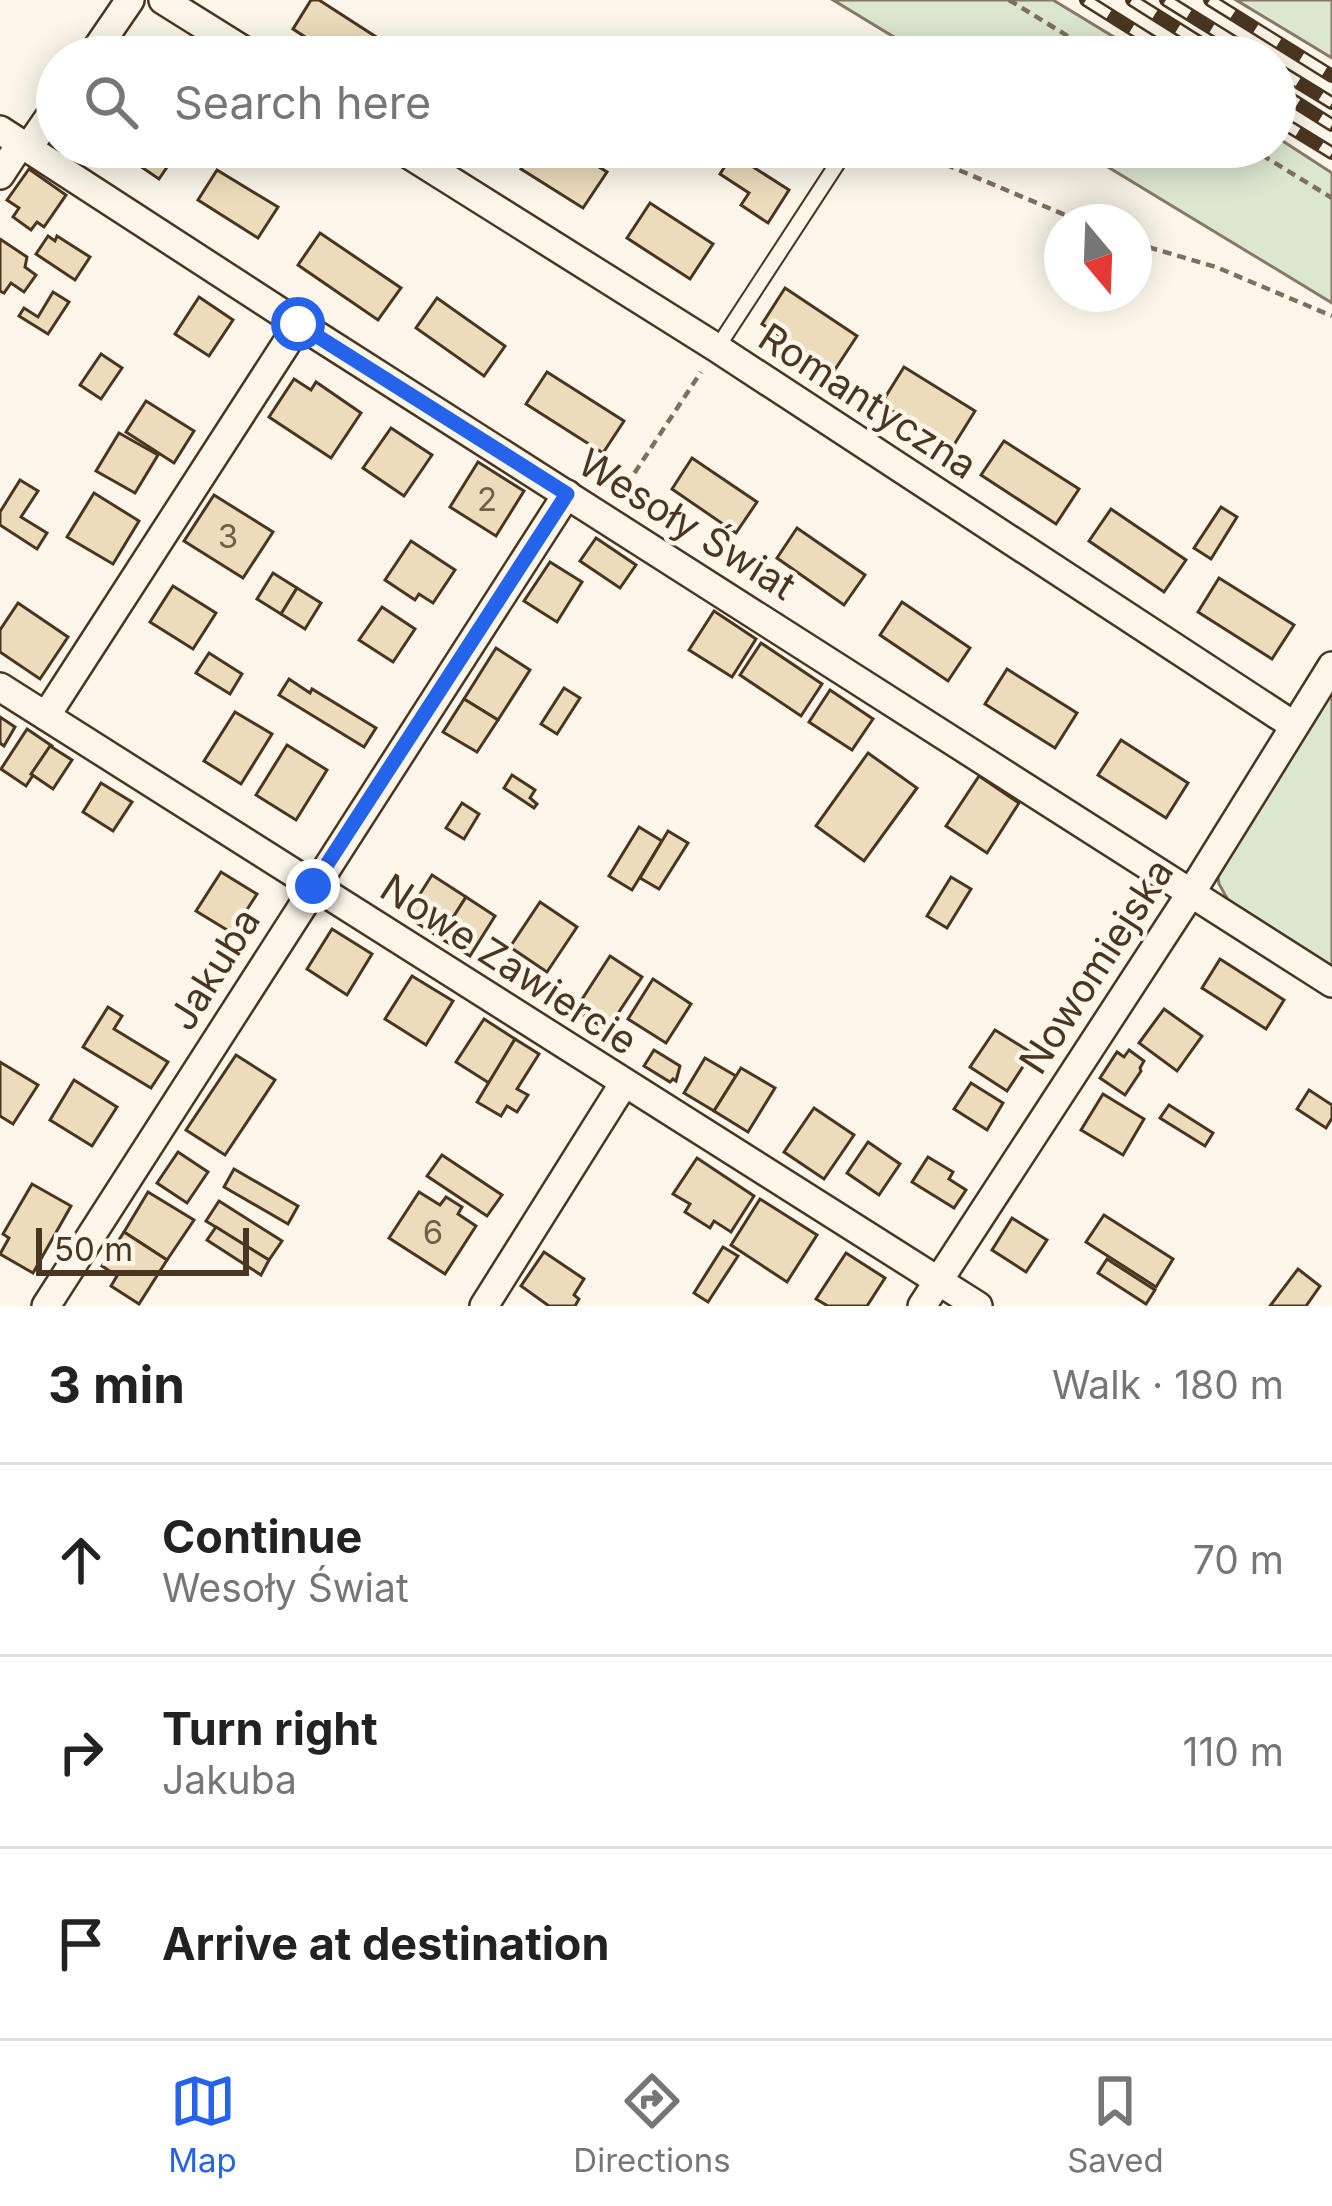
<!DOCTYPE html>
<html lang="en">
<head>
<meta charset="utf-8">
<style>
  :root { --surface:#fff; --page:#f6f6f6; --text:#222; --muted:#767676; --line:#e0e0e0; --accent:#2563eb }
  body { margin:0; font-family:Inter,sans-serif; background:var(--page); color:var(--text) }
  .compass { position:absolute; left:1044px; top:204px; width:108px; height:108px; border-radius:50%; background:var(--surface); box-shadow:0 6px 30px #0003; rotate:161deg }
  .scale { position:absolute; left:36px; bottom:30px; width:213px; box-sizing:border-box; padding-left:12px; border:6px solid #4a3520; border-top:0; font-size:33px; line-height:42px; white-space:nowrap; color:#4a3520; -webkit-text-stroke:9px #fbf6e9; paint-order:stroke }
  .stop { position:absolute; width:36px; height:36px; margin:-27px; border:9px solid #2563eb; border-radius:50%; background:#fff }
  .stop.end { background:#2563eb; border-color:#fff; box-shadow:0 3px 12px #0008 }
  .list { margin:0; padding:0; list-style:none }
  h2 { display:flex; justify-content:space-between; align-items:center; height:156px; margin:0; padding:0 48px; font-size:51px }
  h2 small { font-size:39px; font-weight:400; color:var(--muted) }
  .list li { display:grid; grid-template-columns:78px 1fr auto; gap:36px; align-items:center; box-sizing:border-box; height:192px; padding:0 48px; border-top:3px solid var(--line) }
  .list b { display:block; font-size:45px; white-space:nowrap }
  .list p { margin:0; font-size:39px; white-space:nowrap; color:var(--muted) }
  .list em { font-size:39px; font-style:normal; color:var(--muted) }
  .icon { flex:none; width:66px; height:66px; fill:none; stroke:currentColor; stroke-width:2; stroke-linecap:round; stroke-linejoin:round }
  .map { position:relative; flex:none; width:1332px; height:1306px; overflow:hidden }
  .search { position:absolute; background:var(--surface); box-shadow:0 6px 30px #0003; left:36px; right:36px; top:36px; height:132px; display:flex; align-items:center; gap:30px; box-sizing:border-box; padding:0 42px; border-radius:66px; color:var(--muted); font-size:45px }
  .sheet { height:732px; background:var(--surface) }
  nav { display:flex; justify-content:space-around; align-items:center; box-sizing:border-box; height:168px; border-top:3px solid var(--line); background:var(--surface); font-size:33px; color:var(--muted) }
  nav a { display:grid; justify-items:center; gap:6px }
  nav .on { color:var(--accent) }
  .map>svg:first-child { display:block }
  .green { fill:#dce7d0; stroke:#887966; stroke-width:3 }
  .building { fill:#ecdcbc; stroke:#4a3520; stroke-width:3 }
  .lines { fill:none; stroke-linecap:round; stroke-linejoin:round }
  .lane-casing { stroke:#4a3520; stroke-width:18 }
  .street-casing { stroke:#4a3520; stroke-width:32 }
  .path { stroke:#7f6f5c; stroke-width:4.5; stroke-dasharray:9 6; stroke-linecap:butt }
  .lane { stroke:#fbf6e9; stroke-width:14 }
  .street { stroke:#fbf6e9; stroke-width:27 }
  .rail-casing { stroke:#4a3520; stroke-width:14 }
  .rail { stroke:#fbf6e9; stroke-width:9; stroke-dasharray:27; stroke-linecap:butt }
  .route { stroke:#2563eb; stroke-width:15 }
  .labels { text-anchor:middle; stroke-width:9; stroke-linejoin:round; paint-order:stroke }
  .number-label { font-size:33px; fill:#725f47 }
  .street-label { font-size:39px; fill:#4a3520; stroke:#fbf6e9 }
</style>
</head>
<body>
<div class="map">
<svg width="1332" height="1306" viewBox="0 0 1332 1306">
  <rect width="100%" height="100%" fill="#fbf6e9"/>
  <g class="green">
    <polygon points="833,0 1053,0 1147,57 927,57"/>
    <polygon points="1236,0 1332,0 1332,58"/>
    <polygon points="1275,136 1332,173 1332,303 1075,147 1275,147"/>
    <polygon points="1332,693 1332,966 1228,900 1219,884 1217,871"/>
  </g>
  <g class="building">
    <polygon points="311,0 319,0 384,42 374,57 336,57 293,29"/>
    <polygon points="112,147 178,147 180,148 159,179"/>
    <polygon points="535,147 567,147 607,172 583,208 521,169"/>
    <polygon points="733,154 789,190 768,223 741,205 749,193 720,174"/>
    <polygon points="29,169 66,195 44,227 37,222 31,230 13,217 19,208 7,200"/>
    <polygon points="217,170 278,207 258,238 198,200"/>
    <polygon points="650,203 713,244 690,279 627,238"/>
    <polygon points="320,233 401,288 378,320 298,265"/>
    <polygon points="48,236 55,241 57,236 90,257 75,280 36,254"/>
    <polygon points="0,239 27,257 25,267 36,275 24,292 11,283 4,293 0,291"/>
    <polygon points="785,288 857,336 834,371 762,324"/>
    <polygon points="53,292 69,302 48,334 19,316 24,308 38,317"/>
    <polygon points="199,297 233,320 209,356 175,334"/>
    <polygon points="437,298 505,346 484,376 416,328"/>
    <polygon points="101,354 122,368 101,399 80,385"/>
    <polygon points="904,367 975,411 952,448 881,404"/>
    <polygon points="547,372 624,421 603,453 526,404"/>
    <polygon points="294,379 311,390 316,382 361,413 331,458 269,417"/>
    <polygon points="146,401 194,431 174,463 126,432"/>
    <polygon points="391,428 432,455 404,496 363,468"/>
    <polygon points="119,433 158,455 135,493 96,471"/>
    <polygon points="1004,441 1079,489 1056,524 981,475"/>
    <polygon points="692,458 757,502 736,533 672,489"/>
    <polygon points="478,462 524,491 496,536 450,507"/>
    <polygon points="20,480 38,491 21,517 47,533 37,549 0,525 0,512"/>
    <polygon points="94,493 139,521 113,564 67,537"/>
    <polygon points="214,495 273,532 243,578 184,541"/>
    <polygon points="1221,507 1237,517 1211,559 1194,548"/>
    <polygon points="1111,509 1186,560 1164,592 1089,541"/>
    <polygon points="797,528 865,575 844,605 777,558"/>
    <polygon points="596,538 636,565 620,588 580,561"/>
    <polygon points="411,541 455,570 433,603 419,594 415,600 385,580"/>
    <polygon points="550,562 582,582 557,622 524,601"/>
    <polygon points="273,573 297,588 281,614 257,599"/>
    <polygon points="1219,578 1294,625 1272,659 1198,612"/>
    <polygon points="173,586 216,613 193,649 150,622"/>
    <polygon points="297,588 321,603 305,629 281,614"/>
    <polygon points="902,602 970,648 948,681 880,635"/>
    <polygon points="18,603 68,637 40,679 0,652 0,630"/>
    <polygon points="382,607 415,629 393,662 359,640"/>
    <polygon points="714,611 756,639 732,677 689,650"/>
    <polygon points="761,643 822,684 801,716 740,675"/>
    <polygon points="496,648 530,670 498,720 464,699"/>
    <polygon points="209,653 242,674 230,694 196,673"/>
    <polygon points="1007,669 1077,713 1055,748 985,704"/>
    <polygon points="289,679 310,693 312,689 376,728 364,747 279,695"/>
    <polygon points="564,688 580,698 557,734 541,724"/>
    <polygon points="830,690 873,719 852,750 809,722"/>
    <polygon points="464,699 498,720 477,752 443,732"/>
    <polygon points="235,712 272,734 241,784 204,761"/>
    <polygon points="0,717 15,727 4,746 0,743"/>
    <polygon points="27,729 52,746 26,786 1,769"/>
    <polygon points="1121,740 1188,783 1166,818 1098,775"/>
    <polygon points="287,745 327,770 296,820 256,795"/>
    <polygon points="50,746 72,760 53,789 31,774"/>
    <polygon points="868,753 917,788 864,861 816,826"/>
    <polygon points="512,775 535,790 530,798 537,804 534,808 504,788"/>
    <polygon points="979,776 1019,803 987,853 946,826"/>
    <polygon points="101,783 132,802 113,831 83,812"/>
    <polygon points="462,803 479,814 464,839 446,828"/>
    <polygon points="639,827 662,841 632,890 609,876"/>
    <polygon points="668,831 688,843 659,889 640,878"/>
    <polygon points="221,872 257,894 232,933 196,911"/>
    <polygon points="432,875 466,897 440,938 406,916"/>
    <polygon points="951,877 971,889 947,928 927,916"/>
    <polygon points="466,897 495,916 470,956 440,938"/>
    <polygon points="540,902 577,927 547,972 510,947"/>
    <polygon points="332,929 372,954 347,995 307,969"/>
    <polygon points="610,956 642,977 607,1030 575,1010"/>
    <polygon points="1220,959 1284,1000 1266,1029 1202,988"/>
    <polygon points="412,976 453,1001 426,1045 385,1019"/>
    <polygon points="653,979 691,1004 666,1043 628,1019"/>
    <polygon points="108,1007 122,1016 114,1029 168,1062 151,1088 83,1047"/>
    <polygon points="1164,1009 1202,1036 1177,1071 1139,1043"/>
    <polygon points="484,1019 515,1039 489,1083 456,1062"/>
    <polygon points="995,1030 1032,1053 1007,1091 970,1067"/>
    <polygon points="515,1039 539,1054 517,1089 528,1095 517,1112 507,1106 501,1116 477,1102"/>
    <polygon points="654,1050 680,1066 676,1081 673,1079 670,1082 644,1066"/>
    <polygon points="1129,1050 1144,1061 1140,1068 1141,1071 1125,1095 1100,1078 1117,1052 1124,1057"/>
    <polygon points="236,1055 275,1080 225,1155 186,1130"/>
    <polygon points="705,1058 736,1076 714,1111 684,1093"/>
    <polygon points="0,1062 38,1085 13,1124 0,1116"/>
    <polygon points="741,1068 775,1088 748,1132 714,1111"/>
    <polygon points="74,1080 117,1107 92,1146 50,1120"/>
    <polygon points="971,1083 1003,1103 987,1130 954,1109"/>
    <polygon points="1309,1090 1332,1105 1332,1118 1326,1128 1297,1109"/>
    <polygon points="1103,1094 1144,1119 1123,1155 1081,1130"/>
    <polygon points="1169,1105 1213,1133 1205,1146 1160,1118"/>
    <polygon points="814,1108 854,1135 824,1179 784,1152"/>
    <polygon points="868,1142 900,1164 879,1195 847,1173"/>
    <polygon points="178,1152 208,1172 187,1203 157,1183"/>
    <polygon points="442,1155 502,1195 487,1216 427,1176"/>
    <polygon points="928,1157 953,1172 949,1179 966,1190 954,1208 912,1182"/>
    <polygon points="697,1158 754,1196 731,1232 714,1221 710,1228 685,1212 690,1204 673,1194"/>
    <polygon points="234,1169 298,1206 288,1224 224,1187"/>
    <polygon points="32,1184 71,1206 33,1273 0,1254 9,1238 3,1234"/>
    <polygon points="148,1192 194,1220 167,1260 124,1232"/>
    <polygon points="419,1192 440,1205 446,1197 462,1207 458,1214 476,1226 445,1274 389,1238"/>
    <polygon points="760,1199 817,1235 787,1282 731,1245"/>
    <polygon points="219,1201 282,1241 269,1260 206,1221"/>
    <polygon points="1104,1215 1173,1259 1156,1287 1086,1242"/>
    <polygon points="1012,1218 1047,1240 1026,1272 992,1250"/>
    <polygon points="216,1227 269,1260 261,1275 207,1240"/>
    <polygon points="124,1232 167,1260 139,1304 111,1286 117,1276 102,1266"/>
    <polygon points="723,1247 738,1256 708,1302 694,1293"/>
    <polygon points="544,1252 584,1279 574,1295 579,1299 575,1306 549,1306 521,1286"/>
    <polygon points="846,1253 885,1278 867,1306 828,1306 816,1299"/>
    <polygon points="1107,1259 1155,1290 1146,1304 1098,1273"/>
    <polygon points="1298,1269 1320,1286 1306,1306 1270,1306"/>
  </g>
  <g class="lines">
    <defs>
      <polyline id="lane" points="717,348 837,164"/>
      <g id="street">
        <polyline points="163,0 254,57"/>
        <polyline points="91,57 130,0"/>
        <polyline points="0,130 299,324 1332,983"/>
        <polyline points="397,147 717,348 1293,725"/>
        <polyline points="28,148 57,106"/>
        <polyline points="0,175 21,143"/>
        <polyline points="0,687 978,1306"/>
        <polyline points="46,716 299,324"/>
        <polyline points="46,1306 567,494"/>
        <polyline points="484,1306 624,1083"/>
        <polyline points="922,1306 1191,893 1332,666"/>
      </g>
    </defs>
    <use href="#lane" class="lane-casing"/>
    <use href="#street" class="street-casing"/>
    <g class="path">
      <polyline points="1009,0 1102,57"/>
      <polyline points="904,147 1082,222"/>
      <polyline points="1249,147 1332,198"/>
      <polyline points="1134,243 1216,267 1332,316"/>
      <polyline points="618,498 701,372"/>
    </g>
    <use href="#lane" class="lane"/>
    <use href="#street" class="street"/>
    <defs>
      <g id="rail">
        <polyline points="1086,0 1177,57"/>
        <polyline points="1132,0 1223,57"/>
        <polyline points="1166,0 1258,57"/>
        <polyline points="1210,0 1332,76"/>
        <polyline points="1275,68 1332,103"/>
        <polyline points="1275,89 1332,125"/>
        <polyline points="1275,118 1332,153"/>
      </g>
    </defs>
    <use href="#rail" class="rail-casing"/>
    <use href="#rail" class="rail"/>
  </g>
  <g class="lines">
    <polyline class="route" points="298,324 567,494 313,886"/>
  </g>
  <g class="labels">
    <g class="number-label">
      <text x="487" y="511">2</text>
      <text x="228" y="548">3</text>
      <text x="433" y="1244">6</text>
    </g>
    <g class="street-label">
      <text transform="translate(868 401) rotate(33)" y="14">Romantyczna</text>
      <text transform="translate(687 524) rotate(32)" y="14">Wesoły Świat</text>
      <text transform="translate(509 964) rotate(33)" y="14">Nowe Zawiercie</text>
      <text transform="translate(1096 966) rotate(-57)" y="14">Nowomiejska</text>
      <text transform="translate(214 969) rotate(-58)" y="14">Jakuba</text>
    </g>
  </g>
</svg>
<svg class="compass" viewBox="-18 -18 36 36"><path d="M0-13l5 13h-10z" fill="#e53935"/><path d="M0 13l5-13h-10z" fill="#767676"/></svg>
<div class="scale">50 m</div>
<div class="stop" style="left:298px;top:324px"></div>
<div class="stop end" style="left:313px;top:886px"></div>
<div class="search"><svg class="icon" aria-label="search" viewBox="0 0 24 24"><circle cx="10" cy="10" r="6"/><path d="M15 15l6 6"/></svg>Search here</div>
</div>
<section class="sheet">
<h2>3 min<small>Walk · 180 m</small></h2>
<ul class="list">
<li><svg class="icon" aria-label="ahead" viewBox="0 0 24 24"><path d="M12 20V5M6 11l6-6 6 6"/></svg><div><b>Continue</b><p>Wesoły Świat</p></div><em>70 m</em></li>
<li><svg class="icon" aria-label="right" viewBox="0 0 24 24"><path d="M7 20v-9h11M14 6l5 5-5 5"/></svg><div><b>Turn right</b><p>Jakuba</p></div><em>110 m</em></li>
<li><svg class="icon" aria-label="arrive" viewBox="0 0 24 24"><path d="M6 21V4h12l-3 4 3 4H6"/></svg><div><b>Arrive at destination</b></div></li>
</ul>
</section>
<nav>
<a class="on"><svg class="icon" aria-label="map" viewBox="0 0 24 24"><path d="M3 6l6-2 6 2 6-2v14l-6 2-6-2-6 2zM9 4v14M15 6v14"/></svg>Map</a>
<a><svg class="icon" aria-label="directions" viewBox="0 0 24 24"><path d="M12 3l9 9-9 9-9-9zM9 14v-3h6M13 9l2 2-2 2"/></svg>Directions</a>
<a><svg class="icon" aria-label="saved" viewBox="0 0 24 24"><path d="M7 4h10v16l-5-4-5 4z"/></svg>Saved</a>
</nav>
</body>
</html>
